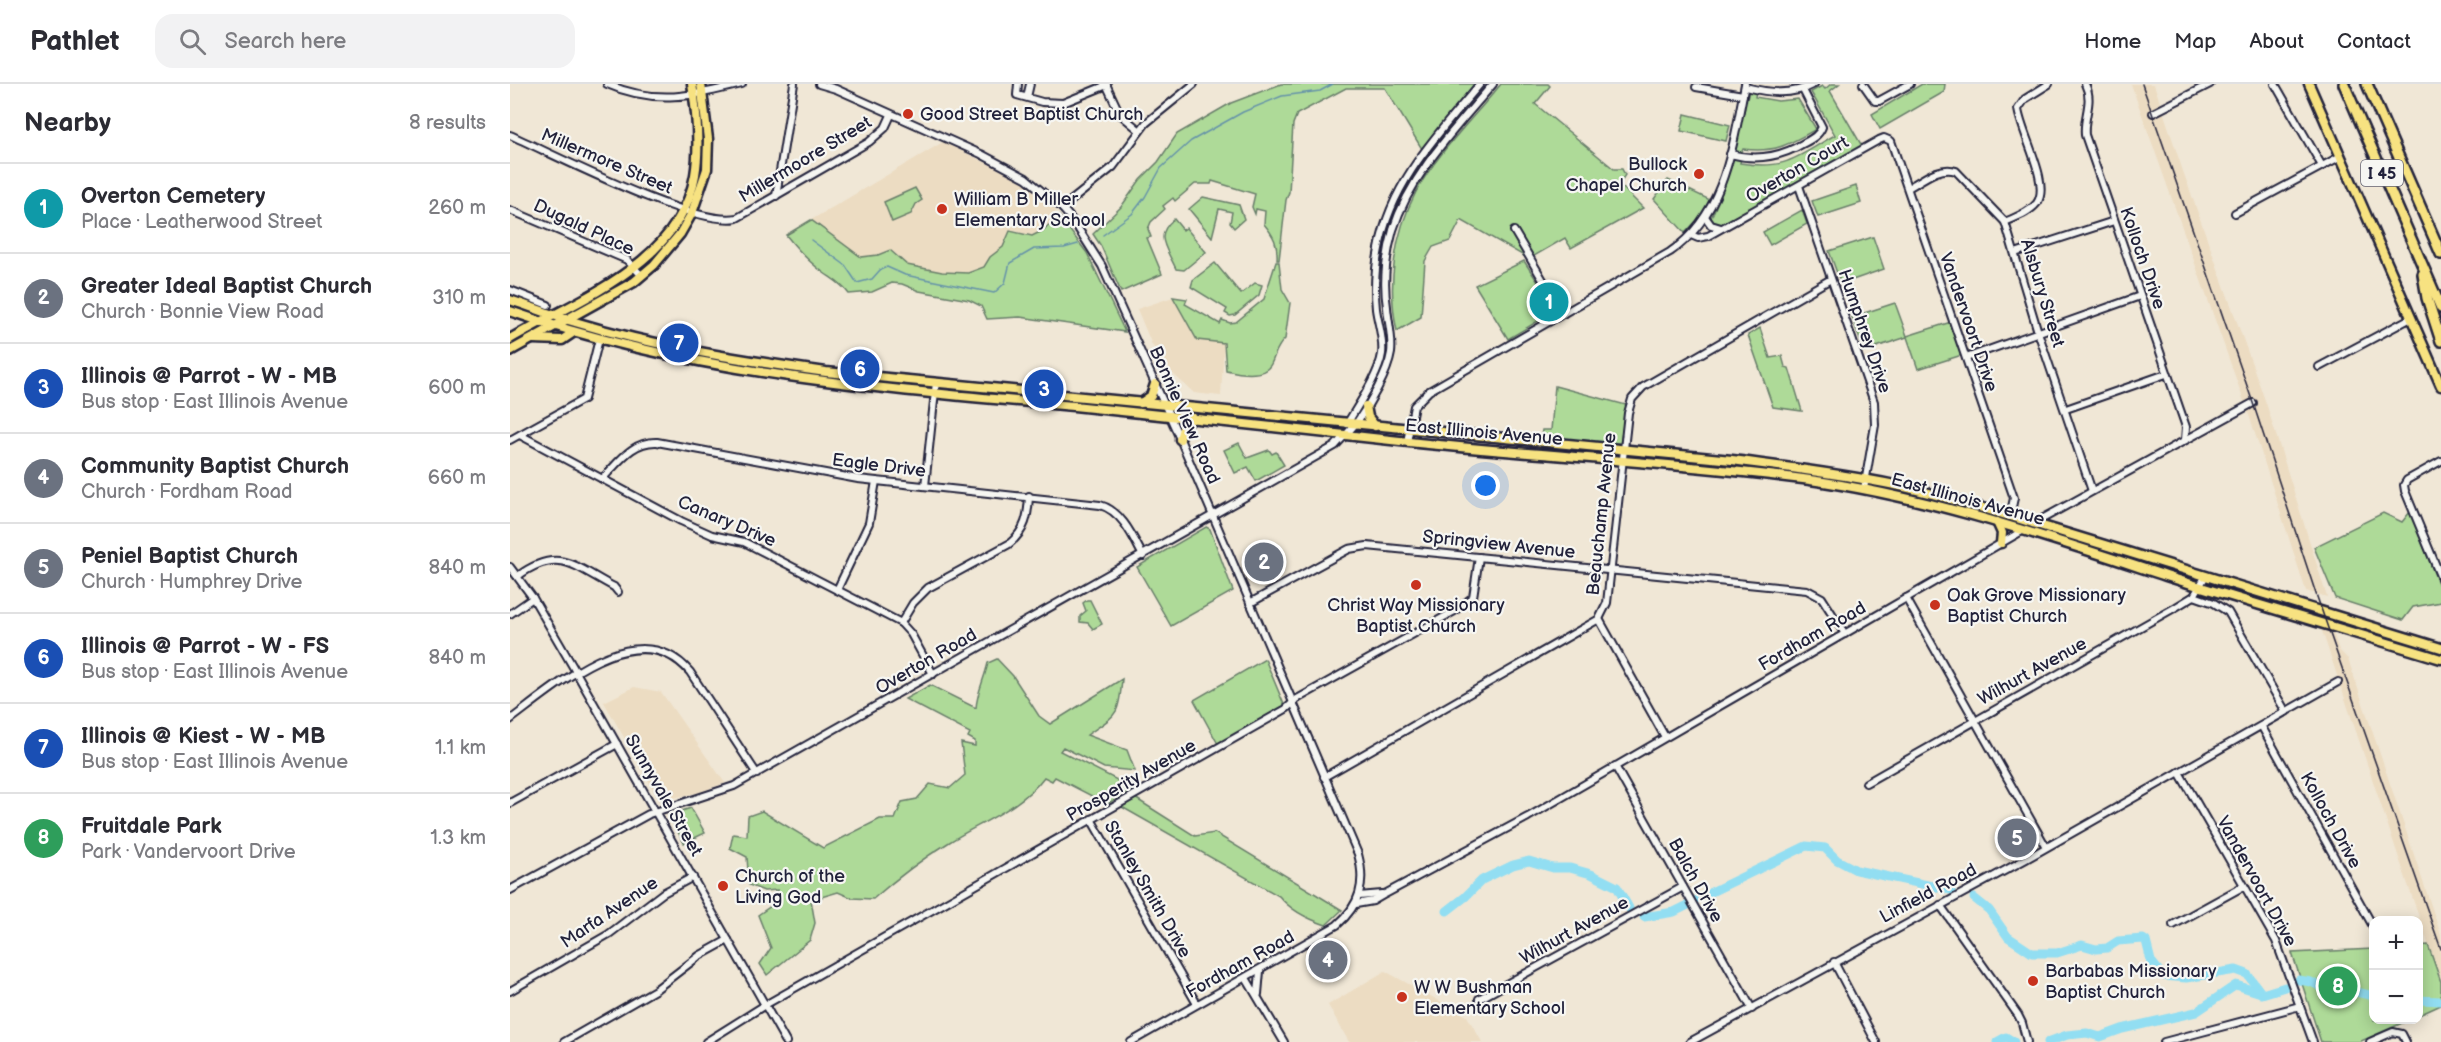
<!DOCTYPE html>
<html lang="en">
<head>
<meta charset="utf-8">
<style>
  :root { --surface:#fff; --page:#f2f2f3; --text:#2b2b33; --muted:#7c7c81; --line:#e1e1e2; --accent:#ea580c }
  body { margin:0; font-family:"Balsamiq Sans",sans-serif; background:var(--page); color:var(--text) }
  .controls { position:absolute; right:18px; bottom:18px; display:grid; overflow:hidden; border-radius:12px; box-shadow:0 3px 15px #0003 }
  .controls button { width:54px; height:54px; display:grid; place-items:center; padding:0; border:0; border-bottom:2px solid var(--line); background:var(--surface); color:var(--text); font:30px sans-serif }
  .you { position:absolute; left:976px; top:402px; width:21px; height:21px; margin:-15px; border:4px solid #fff; border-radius:50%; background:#1a73e8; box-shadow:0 0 0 9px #1a73e833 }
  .badge { display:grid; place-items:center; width:39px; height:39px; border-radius:50%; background:var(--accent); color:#fff; font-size:20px; font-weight:700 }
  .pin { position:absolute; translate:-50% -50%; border:3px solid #fff; box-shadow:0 2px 6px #0006 }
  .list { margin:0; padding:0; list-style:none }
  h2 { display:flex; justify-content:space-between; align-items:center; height:78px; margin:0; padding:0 24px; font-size:26px }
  h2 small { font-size:20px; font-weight:400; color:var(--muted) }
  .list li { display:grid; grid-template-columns:39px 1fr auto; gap:18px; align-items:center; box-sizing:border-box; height:90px; padding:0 24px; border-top:2px solid var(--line) }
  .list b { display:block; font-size:22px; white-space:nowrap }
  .list p { margin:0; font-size:20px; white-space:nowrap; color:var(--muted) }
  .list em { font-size:20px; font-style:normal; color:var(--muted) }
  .icon { flex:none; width:33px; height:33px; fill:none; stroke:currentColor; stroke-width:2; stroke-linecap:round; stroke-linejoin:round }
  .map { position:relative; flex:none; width:1931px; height:958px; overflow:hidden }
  header { display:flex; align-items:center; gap:36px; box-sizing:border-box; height:84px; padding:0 30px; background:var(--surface); border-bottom:2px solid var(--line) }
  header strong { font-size:28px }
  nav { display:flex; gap:33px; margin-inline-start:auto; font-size:21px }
  .search { width:420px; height:54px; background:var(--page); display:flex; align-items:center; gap:15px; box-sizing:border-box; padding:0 21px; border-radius:18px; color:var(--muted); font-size:22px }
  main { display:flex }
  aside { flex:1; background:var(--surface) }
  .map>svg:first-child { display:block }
  .built { fill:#ecdcc2 }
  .green { fill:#aeda98; stroke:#687e6a; stroke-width:1.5 }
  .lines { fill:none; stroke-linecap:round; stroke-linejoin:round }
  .stream { stroke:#6593a9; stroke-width:1.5 }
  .river { stroke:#92def2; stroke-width:9 }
  .minor-casing { stroke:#22223b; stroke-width:10 }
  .major-casing { stroke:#22223b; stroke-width:13 }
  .highway-casing { stroke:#22223b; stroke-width:14 }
  .minor { stroke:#f6f6f2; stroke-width:6 }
  .major { stroke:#f7e281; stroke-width:8 }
  .highway { stroke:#f7e281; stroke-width:9 }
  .rail { stroke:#22223b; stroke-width:1.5 }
  .poi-dot { fill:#c8321e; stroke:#f6f6f2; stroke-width:2 }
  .labels { text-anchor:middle; stroke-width:4.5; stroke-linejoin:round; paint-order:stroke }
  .shield { fill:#f6f6f2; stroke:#626272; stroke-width:1.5 }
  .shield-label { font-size:16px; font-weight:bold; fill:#22223b }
  .poi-label { font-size:18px; fill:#22223b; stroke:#f6f6f2; text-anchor:start }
  .street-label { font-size:18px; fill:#22223b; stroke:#f6f6f2 }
</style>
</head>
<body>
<header>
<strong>Pathlet</strong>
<div class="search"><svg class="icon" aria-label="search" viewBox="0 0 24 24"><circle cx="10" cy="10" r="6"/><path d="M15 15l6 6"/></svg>Search here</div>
<nav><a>Home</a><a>Map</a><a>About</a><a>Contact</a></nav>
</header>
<main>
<aside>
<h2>Nearby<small>8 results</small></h2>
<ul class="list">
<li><span class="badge" style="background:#0f9aa8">1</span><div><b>Overton Cemetery</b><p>Place · Leatherwood Street</p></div><em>260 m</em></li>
<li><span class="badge" style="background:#6b7280">2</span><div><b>Greater Ideal Baptist Church</b><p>Church · Bonnie View Road</p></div><em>310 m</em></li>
<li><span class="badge" style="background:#1a4fb4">3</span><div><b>Illinois @ Parrot - W - MB</b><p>Bus stop · East Illinois Avenue</p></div><em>600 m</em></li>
<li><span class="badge" style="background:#6b7280">4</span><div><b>Community Baptist Church</b><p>Church · Fordham Road</p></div><em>660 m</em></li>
<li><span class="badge" style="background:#6b7280">5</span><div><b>Peniel Baptist Church</b><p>Church · Humphrey Drive</p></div><em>840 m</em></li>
<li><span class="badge" style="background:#1a4fb4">6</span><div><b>Illinois @ Parrot - W - FS</b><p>Bus stop · East Illinois Avenue</p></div><em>840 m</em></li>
<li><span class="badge" style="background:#1a4fb4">7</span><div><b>Illinois @ Kiest - W - MB</b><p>Bus stop · East Illinois Avenue</p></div><em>1.1 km</em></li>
<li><span class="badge" style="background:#2e9e5b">8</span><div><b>Fruitdale Park</b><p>Park · Vandervoort Drive</p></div><em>1.3 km</em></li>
</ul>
</aside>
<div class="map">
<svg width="1931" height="958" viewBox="0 0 1931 958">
  <rect width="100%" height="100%" fill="#f0e7d6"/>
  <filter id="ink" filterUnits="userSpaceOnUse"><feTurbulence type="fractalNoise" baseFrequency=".0167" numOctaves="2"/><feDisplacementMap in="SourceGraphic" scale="12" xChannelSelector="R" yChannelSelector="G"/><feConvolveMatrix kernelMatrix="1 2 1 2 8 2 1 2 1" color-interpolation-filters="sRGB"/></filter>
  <g filter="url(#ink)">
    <g class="built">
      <polygon points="1621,0 1644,0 1674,90 1756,319 1817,513 1796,507 1740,334"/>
      <polygon points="433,58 517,99 540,119 549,132 532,147 521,152 505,147 496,156 494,163 480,173 474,183 458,189 432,188 397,181 380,166 368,171 351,173 301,136"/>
      <polygon points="663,213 687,256 714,259 711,312 684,309 661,288 642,261 627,225"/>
      <polygon points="1811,544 1822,545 1829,566 1838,575 1931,851 1931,898"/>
      <polygon points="124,603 151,608 215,699 190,708 150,717 94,618"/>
      <polygon points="875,887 957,932 972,958 839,958 818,921"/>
    </g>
    <g class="green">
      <path d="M771,0H964L912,65L875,4H836L787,30L783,40L779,108L776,116L769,176H767C768,160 764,152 754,140L755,127L746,125L745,130L742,123L745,110L702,97L701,100H685L665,117L663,114L653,122L655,125L641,138L638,145L641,153L637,154L652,190L611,208L591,162L583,150L611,123L630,96L648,78L667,50L721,19Z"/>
      <path d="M991,0H1038L1040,2L1025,20L1104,85H1112L1115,91L1109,100L1133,124L1061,164L1055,154L1019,175L951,136L940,157L923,163L915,177L911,233L887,247C877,202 884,150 906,108C924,73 965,32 991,0Z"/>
      <path d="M1321,0H1329L1320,7L1352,62L1213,141H1206L1200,136L1212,109L1222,74L1231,75L1230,79C1276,87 1288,72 1325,51L1301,8L1312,2L1315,5Z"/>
      <polygon points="1412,0 1435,0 1434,8 1370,45 1362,30"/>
      <path d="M1239,7L1246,8L1245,13L1268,17L1288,15L1306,45C1278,61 1265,69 1233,65L1231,70L1224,68Z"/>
      <polygon points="1175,30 1220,41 1216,57 1171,47"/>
      <polygon points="1158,96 1200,116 1187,136 1175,149 1144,115"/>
      <polygon points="1346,102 1351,119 1308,133 1302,117"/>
      <polygon points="405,104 412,116 406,120 401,130 382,138 374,118"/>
      <polygon points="693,113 729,121 734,135 724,144 720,139 722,128 709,125 702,153 679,125"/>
      <polygon points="1292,126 1297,140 1260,161 1253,148"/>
      <path d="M549,132L577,169L615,248L510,233L477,235L471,222L459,216L409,207L392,200L382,199L362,208L339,210C332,200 324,196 314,189C299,178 287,165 276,151L301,136L351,173L368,171L380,166L397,181L432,188L458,189L474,183L480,173L493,163L500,147L522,152L532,147Z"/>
      <path d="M664,135L673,146L676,144L696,168L674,186L666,185C657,164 643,152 664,135Z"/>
      <polygon points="1363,153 1374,185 1331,200 1319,167"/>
      <polygon points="1014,177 1044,222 1043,228 998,255 965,201"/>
      <path d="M766,178H769L772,205L780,219L775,255C766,263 766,270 761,280C754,294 728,289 716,286L714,259L687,256L663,213L677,215L675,220L710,240L712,236L720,239L726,238L754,215Z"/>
      <polygon points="705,179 731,210 745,199 752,201 749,211 725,231 720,232 715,229 717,225 681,203 683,196"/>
      <polygon points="1385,219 1397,252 1441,238 1452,271 1408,285 1397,253 1354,267 1342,233"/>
      <polygon points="1250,244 1260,274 1272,272 1275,283 1279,284 1292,327 1263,323 1238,251"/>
      <polygon points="1045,302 1116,321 1110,361 1031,352 1032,346 1041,346"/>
      <polygon points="729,359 737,374 759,366 762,370 766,368 774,381 746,397 738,383 725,389 714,366"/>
      <polygon points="1900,428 1931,507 1931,518 1903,523 1893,536 1825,514 1804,463 1873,429 1892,438"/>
      <polygon points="696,443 700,445 723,507 661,542 627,483"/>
      <polygon points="577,516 580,516 592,540 583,545 578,539 570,538 570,532 576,527 573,519"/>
      <path d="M487,575L503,592L529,632L540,640L612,595C609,633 607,630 577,651L617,666L625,687L594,684L553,663L550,667L619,702L622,706L597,720L545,693L542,697L534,693C511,724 469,739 438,759C412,775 386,795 363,815L342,814L328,808L301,816L305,839L300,856L257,891L250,880L261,864L248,831L268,817V806L254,807L239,801L237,773L220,764L223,750L237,752L238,732L252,727L313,764L370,735H385L392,718L407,715L420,700L440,704L455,691L451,659L465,662V657L458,653L460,649L395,615L420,601L466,624C467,609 474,596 478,579Z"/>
      <polygon points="755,575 775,623 708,660 684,616"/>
      <path d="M625,714L685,752L705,749L832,826L816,841C798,835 781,827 769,812L610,722Z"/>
      <polygon points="181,724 195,749 174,759 159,731"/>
      <polygon points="1918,861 1931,898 1931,921 1909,931 1909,862"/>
      <polygon points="1863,865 1864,936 1899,936 1849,958 1811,958 1782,869"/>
    </g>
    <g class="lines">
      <g class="stream">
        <polyline points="593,151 622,130 635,113 651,84 681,57 733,28 772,12 810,7 823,0"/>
        <polyline points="301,156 335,181 347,199 362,195 370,186 377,183 395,191 484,209 495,199 500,179 524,165 554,164 568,160"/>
      </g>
      <g class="river">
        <polyline points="1189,814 1296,762 1315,764 1327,776 1346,786 1441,806"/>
        <polyline points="1464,814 1479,826 1498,853 1522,869 1547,869 1572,861 1586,865 1597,864 1608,857 1633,855 1636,857 1641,877 1653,892 1676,894 1726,886 1737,890 1752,910 1775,903"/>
        <polyline points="937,827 955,813 972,796 1003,781 1019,777 1043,784 1060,784 1081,790 1107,803 1119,824"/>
        <polyline points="1134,833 1164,828 1178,821"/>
        <polyline points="1789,896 1801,898 1823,909 1846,908 1864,912"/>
        <polyline points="1908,916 1931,917"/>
        <polyline points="1487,958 1496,953 1504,958"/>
        <polyline points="1538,958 1557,951 1577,949 1590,953 1612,945 1686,928 1726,901 1751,909"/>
      </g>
      <defs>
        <g id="minor">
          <path d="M97,0C145,21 183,12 232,0"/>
          <path d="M309,0L326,5L471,70L516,94L552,124L564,138L592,182L670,355L848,770C856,800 850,821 827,841L621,958"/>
          <polyline points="508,0 507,11 532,18 553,19 597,1"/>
          <polyline points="596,0 610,30 629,46"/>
          <polyline points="1353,0 1365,17 1369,17 1400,0"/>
          <path d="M1575,0C1584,18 1573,32 1575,51L1676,343L1675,356"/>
          <polyline points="1765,0 1812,82"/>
          <polyline points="1186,3 1233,11"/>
          <path d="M1235,3C1260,9 1281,12 1304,0"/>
          <polyline points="517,13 520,0"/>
          <polyline points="1643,29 1700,0"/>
          <path d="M0,51C46,71 183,143 227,134L359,58L375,44L381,31"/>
          <path d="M1220,70C1246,77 1271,73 1294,59C1302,55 1309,51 1312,43L1293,6"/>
          <polyline points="1289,102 1364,318 1365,341 1354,405"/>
          <path d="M1398,104C1412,96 1430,81 1446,87L1495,138L1528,248L1582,407"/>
          <polyline points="266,112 284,0"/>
          <polyline points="552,124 603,83 636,39 684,0"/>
          <polyline points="0,126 117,176 132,192"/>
          <polyline points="1725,129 1831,72"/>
          <polyline points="1196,134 1201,141 1211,144"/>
          <path d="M1495,138C1506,133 1519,129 1527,119C1541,100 1511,49 1508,25L1515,15L1539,0"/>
          <polyline points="1004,147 1053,230"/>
          <polyline points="1181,151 1188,154 1198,152 1369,56 1374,54 1381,57 1504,414 1500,432"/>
          <polyline points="1505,169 1604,137"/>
          <polyline points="0,206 38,221"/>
          <polyline points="1456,274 1630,212"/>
          <polyline points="1809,283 1901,234"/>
          <polyline points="1556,325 1656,290"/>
          <path d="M837,340C848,321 869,291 872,270C874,255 868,240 866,225C864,205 865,185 869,165C881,98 928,50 970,0"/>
          <polyline points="10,351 171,437 202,451 234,458 391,539 401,550 423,590"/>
          <polyline points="0,356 74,315 89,255"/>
          <path d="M897,358L904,322L919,307L1160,168C1215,131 1223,61 1235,0"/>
          <polyline points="1931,377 1897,396 1894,401 1895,407 1931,494"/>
          <path d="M92,395C109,378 122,357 147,358L348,395L590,421C612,427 623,453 633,472"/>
          <polyline points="415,402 426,298"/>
          <polyline points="1523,440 1743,319"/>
          <polyline points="0,483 23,514 66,588 276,958"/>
          <path d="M8,492C49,462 64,482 104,503L108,508"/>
          <polyline points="327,506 359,439 366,397"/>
          <polyline points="1684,512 1704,519 1718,528 1776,628"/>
          <polyline points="1396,514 1536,763"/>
          <polyline points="740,519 839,465 857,462 1297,506 1312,514 1335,550"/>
          <polyline points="0,530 23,514"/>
          <polyline points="1089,535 1155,653"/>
          <path d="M391,539L403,519L418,504L499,460C516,446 518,432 519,412"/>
          <path d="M0,636C45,603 128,527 180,588L247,690"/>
          <polyline points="1752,643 1864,844"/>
          <polyline points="1105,682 1242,925"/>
          <polyline points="1669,688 1766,857 1803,958"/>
          <polyline points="814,693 1089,535 1097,519 1118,329 1122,315 1133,303 1321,195"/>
          <polyline points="1356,699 1666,523 1684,512 1695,493"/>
          <polyline points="0,719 107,660"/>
          <polyline points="581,735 687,920"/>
          <path d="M0,806L139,730L224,702L825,362C832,354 841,346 847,338C859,321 878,289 881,269C883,254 878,238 877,223C873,198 876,171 883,146C901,89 945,45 983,0"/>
          <polyline points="849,812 872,810"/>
          <polyline points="846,820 863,817 875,810 1018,733 1514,446"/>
          <polyline points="1430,821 1508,931 1512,939 1517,958"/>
          <polyline points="1663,841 1734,802"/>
          <polyline points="1324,878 1366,958"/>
          <polyline points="736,894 774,958"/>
          <polyline points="0,907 99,850 153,809 183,793"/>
          <polyline points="748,910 750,887"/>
          <polyline points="969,915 1173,803"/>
          <polyline points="54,958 145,906 189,872 218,856"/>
          <polyline points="196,958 255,921 776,625 787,615 943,528 963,513 969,473"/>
          <polyline points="1180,958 1516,775 1828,598"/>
          <polyline points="1654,958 1790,922"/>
          <polyline points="1860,958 1883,948 1892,950 1896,958"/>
        </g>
        <g id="major">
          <polyline points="1799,0 1931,302"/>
          <path d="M0,216C22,223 43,232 65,238C147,263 231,276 316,288L1222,376C1277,383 1331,390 1385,401C1424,409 1462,421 1500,432L1931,564"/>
          <path d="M0,227C182,291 374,305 564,322C676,333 787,346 899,358C1030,372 1162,378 1293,395C1418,412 1537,453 1656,492C1747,521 1839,547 1931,575"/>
          <path d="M0,255C68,215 170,180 185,91C190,61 187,30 182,0"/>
          <polyline points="23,255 52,256 64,248"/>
          <polyline points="0,267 124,198 144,181 170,150 182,129 197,85 198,55 191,0"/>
          <polyline points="631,319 641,312 645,300"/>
          <polyline points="856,322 858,333 865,342"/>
          <polyline points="670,355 674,341 683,334"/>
          <polyline points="1487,438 1492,449 1491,459"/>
        </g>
        <g id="highway">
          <polyline points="1834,0 1931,224"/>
          <polyline points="1857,0 1931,170"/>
          <polyline points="1913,190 1917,214 1931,257"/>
        </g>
      </defs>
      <use href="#minor" class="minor-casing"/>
      <use href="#major" class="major-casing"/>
      <use href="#highway" class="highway-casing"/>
      <use href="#minor" class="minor"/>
      <use href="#major" class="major"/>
      <use href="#highway" class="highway"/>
      <polyline class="rail" points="1632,0 1743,319 1806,510 1931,865"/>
    </g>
  </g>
  <g class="poi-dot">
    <circle cx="398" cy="30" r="6"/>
    <circle cx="1189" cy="90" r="6"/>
    <circle cx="432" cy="125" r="6"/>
    <circle cx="906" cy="501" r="6"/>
    <circle cx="1425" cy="521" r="6"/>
    <circle cx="213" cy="802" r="6"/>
    <circle cx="1523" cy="897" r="6"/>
    <circle cx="892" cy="913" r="6"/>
  </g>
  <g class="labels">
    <rect class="shield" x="1851" y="76" width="42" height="26" rx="4.5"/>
    <g class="shield-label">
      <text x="1872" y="95">I 45</text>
    </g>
    <g class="poi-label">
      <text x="410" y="36">Good Street Baptist Church</text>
      <text x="1177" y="86" text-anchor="end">Bullock<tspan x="1177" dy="21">Chapel Church</tspan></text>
      <text x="444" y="121">William B Miller<tspan x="444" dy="21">Elementary School</tspan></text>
      <text x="1437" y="517">Oak Grove Missionary<tspan x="1437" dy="21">Baptist Church</tspan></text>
      <text x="906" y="527" text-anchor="middle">Christ Way Missionary<tspan x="906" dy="21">Baptist Church</tspan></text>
      <text x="225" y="798">Church of the<tspan x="225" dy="21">Living God</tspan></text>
      <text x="1535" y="893">Barbabas Missionary<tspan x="1535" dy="21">Baptist Church</tspan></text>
      <text x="904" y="909">W W Bushman<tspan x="904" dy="21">Elementary School</tspan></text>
    </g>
    <g class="street-label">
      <text transform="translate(295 75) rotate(-31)" y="6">Millermoore Street</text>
      <text transform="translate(97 77) rotate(23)" y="6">Millermore Street</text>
      <text transform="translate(1287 85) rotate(-30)" y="6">Overton Court</text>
      <text transform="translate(74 143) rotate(25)" y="6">Dugald Place</text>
      <text transform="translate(1633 174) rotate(71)" y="6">Kolloch Drive</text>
      <text transform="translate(1533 209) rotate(73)" y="6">Alsbury Street</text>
      <text transform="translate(1459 238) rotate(71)" y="6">Vandervoort Drive</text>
      <text transform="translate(1355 247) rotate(71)" y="6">Humphrey Drive</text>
      <text transform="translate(675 331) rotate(66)" y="6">Bonnie View Road</text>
      <text transform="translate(974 348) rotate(5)" y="6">East Illinois Avenue</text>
      <text transform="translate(369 381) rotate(7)" y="6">Eagle Drive</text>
      <text transform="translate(1458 415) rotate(15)" y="6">East Illinois Avenue</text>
      <text transform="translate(1091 430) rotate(-84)" y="6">Beauchamp Avenue</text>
      <text transform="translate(217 437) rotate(23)" y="6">Canary Drive</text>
      <text transform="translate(989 460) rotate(6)" y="6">Springview Avenue</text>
      <text transform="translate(1302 552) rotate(-30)" y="6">Fordham Road</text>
      <text transform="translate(416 577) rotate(-30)" y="6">Overton Road</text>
      <text transform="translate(1522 587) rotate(-29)" y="6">Wilhurt Avenue</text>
      <text transform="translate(621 696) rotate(-30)" y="6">Prosperity Avenue</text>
      <text transform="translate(154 711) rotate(60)" y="6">Sunnyvale Street</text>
      <text transform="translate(1821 736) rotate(61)" y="6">Kolloch Drive</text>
      <text transform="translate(1186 796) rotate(61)" y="6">Balch Drive</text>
      <text transform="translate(1747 797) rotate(61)" y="6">Vandervoort Drive</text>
      <text transform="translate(638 805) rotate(60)" y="6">Stanley Smith Drive</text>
      <text transform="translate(1418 809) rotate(-28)" y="6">Linfield Road</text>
      <text transform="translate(99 828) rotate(-34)" y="6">Marfa Avenue</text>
      <text transform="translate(1064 846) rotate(-29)" y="6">Wilhurt Avenue</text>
      <text transform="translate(730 880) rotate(-29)" y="6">Fordham Road</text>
    </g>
  </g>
</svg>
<div class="controls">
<button>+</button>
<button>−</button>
</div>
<div class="you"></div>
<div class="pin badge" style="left:1039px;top:218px;background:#0f9aa8">1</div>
<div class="pin badge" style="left:754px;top:478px;background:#6b7280">2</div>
<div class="pin badge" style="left:534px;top:305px;background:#1a4fb4">3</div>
<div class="pin badge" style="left:818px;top:876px;background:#6b7280">4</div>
<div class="pin badge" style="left:1507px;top:754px;background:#6b7280">5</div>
<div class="pin badge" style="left:350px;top:285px;background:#1a4fb4">6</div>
<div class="pin badge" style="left:169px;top:259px;background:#1a4fb4">7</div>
<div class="pin badge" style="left:1828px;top:902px;background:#2e9e5b">8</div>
</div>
</main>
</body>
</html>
